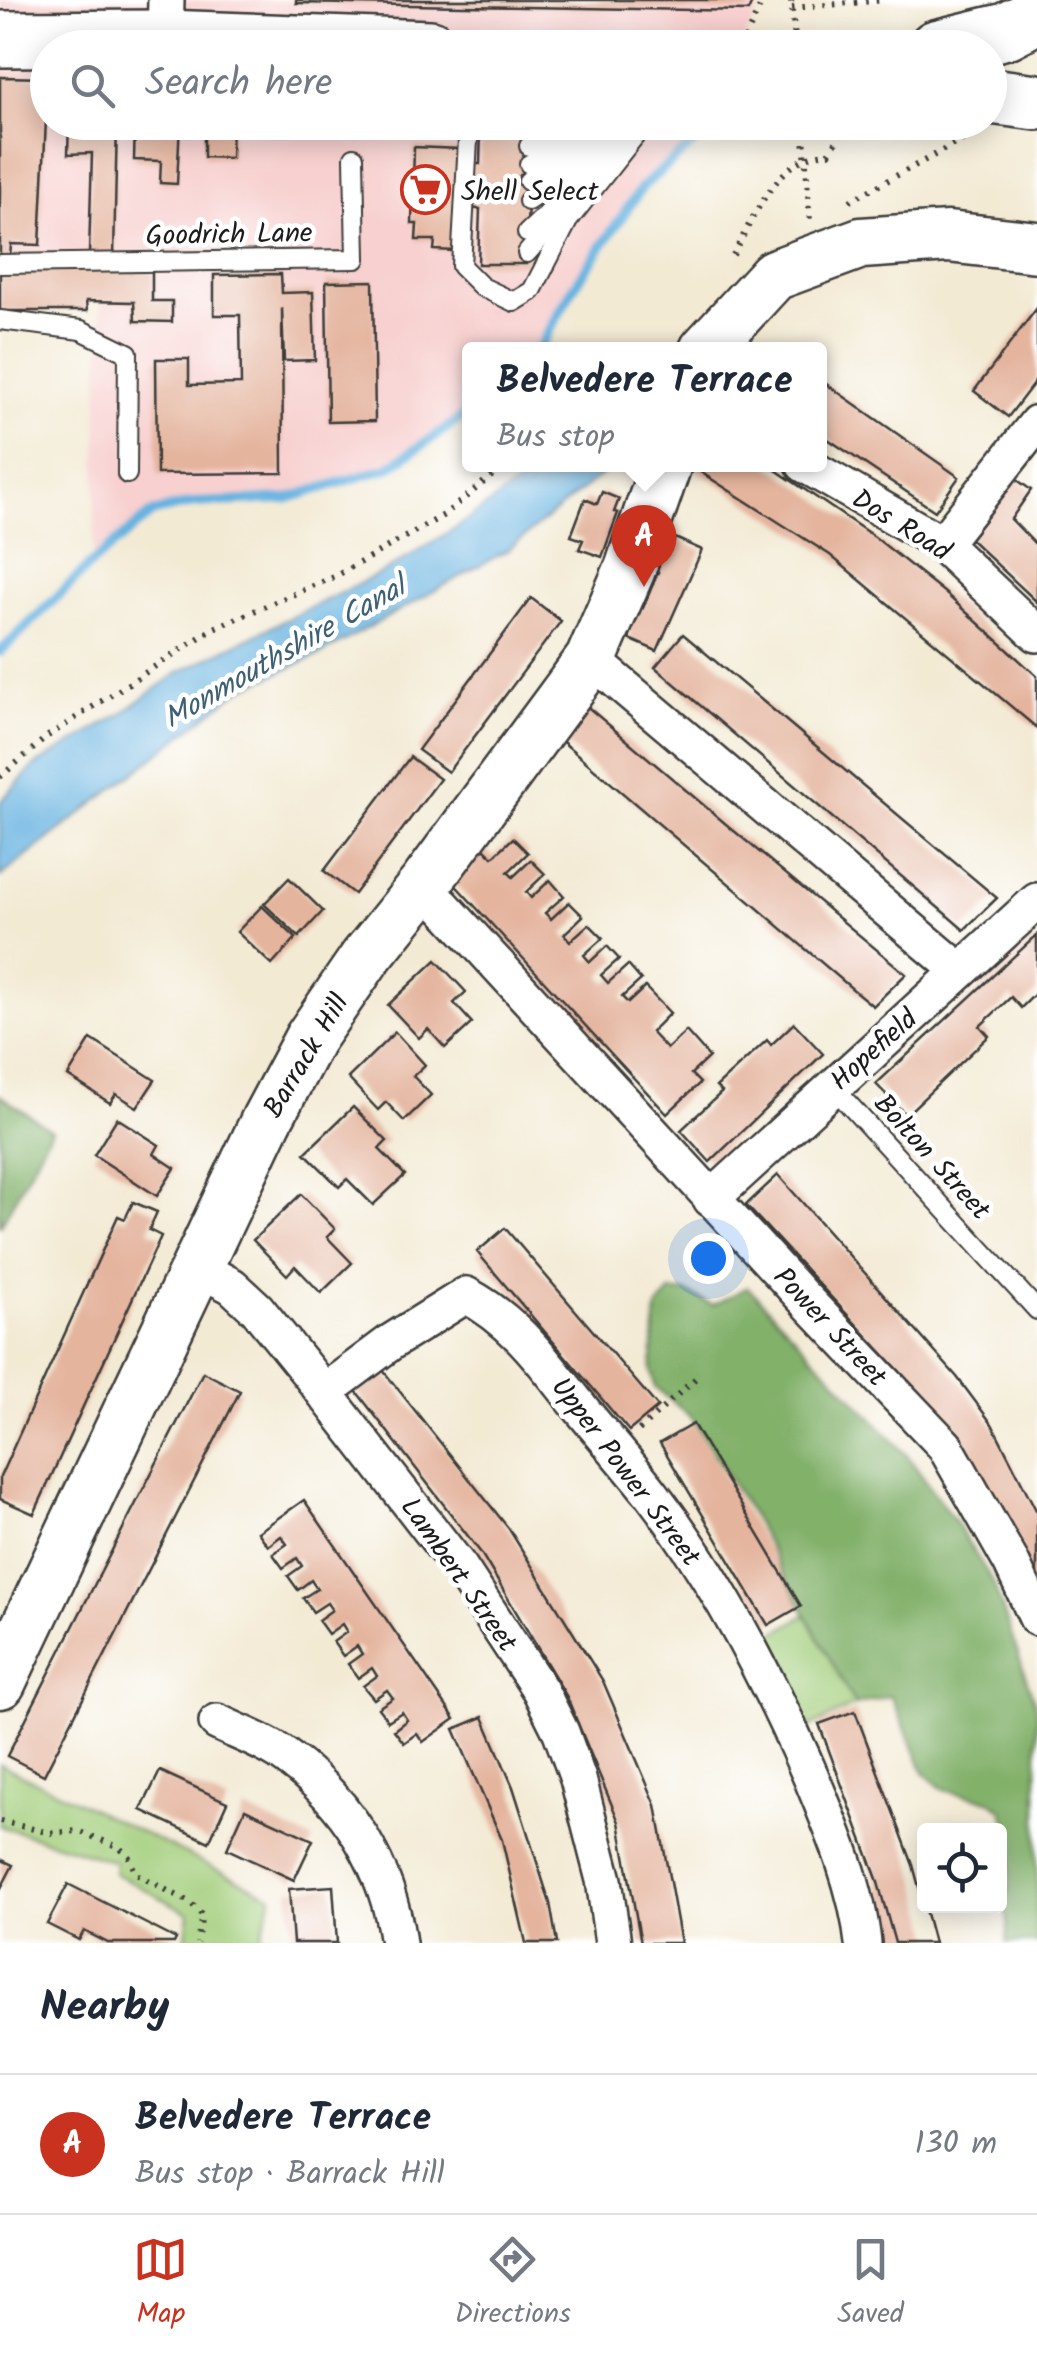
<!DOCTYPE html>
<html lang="en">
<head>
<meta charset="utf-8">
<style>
  :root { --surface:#fff; --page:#f6f6f7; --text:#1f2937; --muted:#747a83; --line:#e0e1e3; --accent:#c8321e }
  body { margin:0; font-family:Kalam,sans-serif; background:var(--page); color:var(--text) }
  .controls { position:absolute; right:30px; bottom:30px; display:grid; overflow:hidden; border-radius:10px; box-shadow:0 5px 25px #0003 }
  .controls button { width:90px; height:90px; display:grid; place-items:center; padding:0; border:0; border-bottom:2px solid var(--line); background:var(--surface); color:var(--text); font:50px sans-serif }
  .you { position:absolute; left:708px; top:1258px; width:35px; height:35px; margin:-25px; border:8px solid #fff; border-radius:50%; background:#1a73e8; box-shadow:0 0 0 15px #1a73e833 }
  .badge { display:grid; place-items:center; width:65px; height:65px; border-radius:50%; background:var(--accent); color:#fff; font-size:32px; font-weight:700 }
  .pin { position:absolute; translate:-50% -82px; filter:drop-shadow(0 2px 5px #0008) }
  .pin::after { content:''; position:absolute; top:52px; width:35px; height:30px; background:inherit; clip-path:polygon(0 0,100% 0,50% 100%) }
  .popup { position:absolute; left:462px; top:342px; width:365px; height:130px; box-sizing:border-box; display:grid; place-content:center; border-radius:10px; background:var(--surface); filter:drop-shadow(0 2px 8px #0005); font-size:32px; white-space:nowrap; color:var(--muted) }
  .popup b { font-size:38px; color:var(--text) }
  .popup::after { content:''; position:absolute; left:50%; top:100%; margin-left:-20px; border:20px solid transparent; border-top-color:var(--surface) }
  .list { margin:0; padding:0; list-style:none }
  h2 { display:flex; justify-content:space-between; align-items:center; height:130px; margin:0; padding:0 40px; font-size:42px }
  h2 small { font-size:32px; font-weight:400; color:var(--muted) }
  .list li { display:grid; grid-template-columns:65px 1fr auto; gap:30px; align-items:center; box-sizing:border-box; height:140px; padding:0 40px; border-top:2px solid var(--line) }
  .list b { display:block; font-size:38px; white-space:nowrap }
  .list p { margin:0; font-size:32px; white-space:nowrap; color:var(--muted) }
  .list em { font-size:32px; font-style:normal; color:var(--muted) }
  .icon { flex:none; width:55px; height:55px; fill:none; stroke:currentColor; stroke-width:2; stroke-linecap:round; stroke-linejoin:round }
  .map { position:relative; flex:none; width:1037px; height:1943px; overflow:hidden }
  .search { position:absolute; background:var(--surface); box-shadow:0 5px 25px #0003; left:30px; right:30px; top:30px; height:110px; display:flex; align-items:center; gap:25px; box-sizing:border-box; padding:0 35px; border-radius:55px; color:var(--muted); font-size:38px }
  .sheet { height:270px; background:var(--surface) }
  nav { display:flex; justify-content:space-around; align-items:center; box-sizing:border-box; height:140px; border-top:2px solid var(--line); background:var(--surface); font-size:28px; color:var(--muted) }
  nav a { display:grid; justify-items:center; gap:5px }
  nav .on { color:var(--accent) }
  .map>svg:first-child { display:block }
  .built { fill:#f7d0cf }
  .green { fill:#a3ce7b; stroke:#60754c; stroke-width:2.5 }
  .forest { fill:#82b16b; stroke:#4f6644; stroke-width:2.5 }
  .water { fill:#67b3e0; stroke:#42687e; stroke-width:2.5 }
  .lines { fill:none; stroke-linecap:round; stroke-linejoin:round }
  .stream { stroke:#67b3e0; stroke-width:10 }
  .building { fill:#e4b49d }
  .lane-casing { stroke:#3c3b38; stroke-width:22 }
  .street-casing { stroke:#3c3b38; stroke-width:40 }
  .secondary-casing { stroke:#3c3b38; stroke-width:55 }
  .primary-casing { stroke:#3c3b38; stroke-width:60 }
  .path { stroke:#3c3b38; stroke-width:6; stroke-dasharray:2.5 8; stroke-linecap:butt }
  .lane { stroke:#fff; stroke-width:18 }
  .street { stroke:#fff; stroke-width:35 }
  .secondary { stroke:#fff; stroke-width:50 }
  .primary { stroke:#fff; stroke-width:55 }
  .path-bridge { stroke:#3c3b38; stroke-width:6; stroke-dasharray:2.5 8; stroke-linecap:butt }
  .labels { text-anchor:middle; stroke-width:9; stroke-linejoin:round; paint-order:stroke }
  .poi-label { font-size:28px; fill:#1c1c1c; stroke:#fff; text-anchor:start }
  .street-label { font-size:28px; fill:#1c1c1c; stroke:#fff }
  .water-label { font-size:30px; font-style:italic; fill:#3e6074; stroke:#fff }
</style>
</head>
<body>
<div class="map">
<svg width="1037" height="1943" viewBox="0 0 1037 1943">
  <rect width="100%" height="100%" fill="#fff"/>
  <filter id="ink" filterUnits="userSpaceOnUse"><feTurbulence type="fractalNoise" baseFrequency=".01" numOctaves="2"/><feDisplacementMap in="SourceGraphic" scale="20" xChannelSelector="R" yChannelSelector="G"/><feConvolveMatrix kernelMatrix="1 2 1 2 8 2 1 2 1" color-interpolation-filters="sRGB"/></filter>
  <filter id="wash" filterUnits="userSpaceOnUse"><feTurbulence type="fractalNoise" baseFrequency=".0048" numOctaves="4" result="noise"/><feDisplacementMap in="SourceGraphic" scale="40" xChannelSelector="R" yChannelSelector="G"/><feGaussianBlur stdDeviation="2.25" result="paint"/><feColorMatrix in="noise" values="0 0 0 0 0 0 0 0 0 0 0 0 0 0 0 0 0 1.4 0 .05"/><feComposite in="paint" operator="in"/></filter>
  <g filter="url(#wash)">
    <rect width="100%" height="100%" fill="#f3ead4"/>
    <polygon class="built" points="0,0 763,0 741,47 48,48 48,122 719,123 643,186 573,288 539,349 469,350 469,413 388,468 373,474 286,499 194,503 152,513 93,562 103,263 0,264"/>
    <g class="green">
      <polygon points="807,1614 855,1705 808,1728 798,1747 763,1640"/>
      <polygon points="0,1764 272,1896 259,1943 185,1943 189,1913 114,1873 115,1862 0,1826"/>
    </g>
    <g class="forest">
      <polygon points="0,1095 51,1130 0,1227"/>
      <polygon points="748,1287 906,1454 953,1519 993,1582 1037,1709 1037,1943 1006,1943 1008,1924 1004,1903 1009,1887 1011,1839 1003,1810 989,1800 944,1790 925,1774 891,1696 855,1705 751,1514 692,1418 655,1387 651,1370 657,1308 670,1292 686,1292 713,1305"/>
    </g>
    <polygon class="water" points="545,464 613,465 508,550 319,655 241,689 0,877 0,802 34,766 121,714 179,672 385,571 457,527"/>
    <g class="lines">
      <g class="stream">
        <polyline points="539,350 573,288 643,186 719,122"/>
        <polyline points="0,652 93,562 152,513 194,503 286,499 388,468 469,413"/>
      </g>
    </g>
    <g id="blocks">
      <g class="building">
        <polygon points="296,0 753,0 748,11 296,3"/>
        <polygon points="0,77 48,78 40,245 11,244 10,259 0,259"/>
        <polygon points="69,122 117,122 114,255 89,254 92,153 68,154"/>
        <polygon points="135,122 180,122 177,184 160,183 161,161 134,160"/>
        <polygon points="204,122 232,122 231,158 204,157"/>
        <polygon points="285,122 422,122 422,127 285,126"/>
        <polygon points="481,131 530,132 526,264 478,264 480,209 457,208 456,251 434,250 435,240 416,240 417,224 412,224 414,147 460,149 460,164 480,164"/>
        <polygon points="152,267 152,301 172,301 172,322 135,321 134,302 86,301 87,311 0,311 0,269"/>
        <polygon points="281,274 282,293 313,292 315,360 284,361 282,308 283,473 157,474 156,359 189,359 189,385 241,384 240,315 214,315 214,275"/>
        <polygon points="373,281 375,421 328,422 326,282"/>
        <polygon points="1037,308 1037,379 1008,417 974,391"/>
        <polygon points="819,379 959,477 935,511 819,433"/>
        <polygon points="688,464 767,464 876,538 945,593 1037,676 1037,728 830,555"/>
        <polygon points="1016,479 1031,490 1011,519 1037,546 1037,602 970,539"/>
        <polygon points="602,492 619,499 614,512 618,513 602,557 579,549 583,540 571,536 585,499 597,504"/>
        <polygon points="675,538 702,550 657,651 629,639 631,632 623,629 634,604 643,608 658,572 651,569 662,544 670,548"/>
        <polygon points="531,598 561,621 448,772 418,750"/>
        <polygon points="683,634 860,783 997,898 964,930 941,910 655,667"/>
        <polygon points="583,703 733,830 906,974 873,1006 856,992 557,737"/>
        <polygon points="410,757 440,779 354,894 324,871"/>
        <polygon points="513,838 528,853 508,872 513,877 531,860 545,874 526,892 531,898 550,880 564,896 545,913 551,919 569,902 583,916 564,934 570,941 589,924 603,938 584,955 590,962 607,946 619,959 601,975 608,983 628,965 641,980 622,997 628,1003 645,987 670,1013 651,1032 667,1049 686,1031 709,1057 691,1074 700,1083 667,1114 448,877 481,845 493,857"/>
        <polygon points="289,878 323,911 299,937 264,904"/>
        <polygon points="262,906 296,938 272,965 237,932"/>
        <polygon points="1037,935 1037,992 1021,1008 1011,997 980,1026 989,1036 906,1115 876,1084"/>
        <polygon points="436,960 466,992 454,1003 472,1023 445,1048 428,1029 419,1038 388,1005"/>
        <polygon points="794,1023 823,1054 710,1162 681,1130 722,1092 716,1087 767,1040 771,1045"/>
        <polygon points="395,1032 425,1065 413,1076 431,1095 404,1121 386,1102 378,1110 348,1078"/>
        <polygon points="91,1039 155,1080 137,1107 116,1094 110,1103 68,1076"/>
        <polygon points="353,1107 387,1141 379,1149 405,1175 373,1205 347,1179 339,1187 305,1153"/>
        <polygon points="117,1118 159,1145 154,1154 175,1168 157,1196 94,1155"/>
        <polygon points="778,1175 957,1377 992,1424 1037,1512 1037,1594 961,1446 928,1402 746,1205"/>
        <polygon points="301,1194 335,1229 327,1237 352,1263 321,1293 295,1266 287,1275 253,1240"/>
        <polygon points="133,1202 157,1212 149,1230 161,1236 34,1514 0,1499 0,1477 118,1216 125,1219"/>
        <polygon points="505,1228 658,1407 629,1431 477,1252"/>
        <polygon points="378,1364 509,1529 603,1681 656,1805 681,1943 641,1943 619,1822 567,1697 481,1553 350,1383"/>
        <polygon points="203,1372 240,1391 44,1775 7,1756"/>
        <polygon points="693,1424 801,1606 768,1625 660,1443"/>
        <polygon points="304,1500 455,1719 423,1742 417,1733 404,1743 394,1730 407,1720 402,1712 388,1721 378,1708 393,1698 387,1690 374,1699 363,1686 377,1676 372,1668 358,1678 348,1664 362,1654 357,1646 343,1656 333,1642 347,1632 342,1624 328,1634 318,1620 332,1610 327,1603 313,1612 303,1598 317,1589 311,1580 298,1590 288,1576 302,1566 297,1558 283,1568 273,1554 287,1544 281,1536 268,1546 258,1532"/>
        <polygon points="855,1711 913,1865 934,1943 895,1943 877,1879 819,1724"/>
        <polygon points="483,1717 513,1787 550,1903 557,1943 526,1943 502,1840 454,1729"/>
        <polygon points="160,1771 227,1802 209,1842 141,1810"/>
        <polygon points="245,1809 313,1840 294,1880 227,1849"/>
        <polygon points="0,1859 13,1865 0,1890"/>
        <polygon points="68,1884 176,1939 174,1943 108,1943 84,1931 79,1940 47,1924"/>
        <polygon points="333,1886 337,1943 293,1943 289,1889"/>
      </g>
    </g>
  </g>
  <g filter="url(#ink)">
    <use href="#blocks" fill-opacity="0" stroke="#3c3b38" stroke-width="2.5"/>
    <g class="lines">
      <defs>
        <g id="lane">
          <polyline points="469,122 461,266 482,287 514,302 532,291 568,221 646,122"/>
          <polyline points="529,146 582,132"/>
          <polyline points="529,164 624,125"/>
          <polyline points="528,181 578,154"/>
          <polyline points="528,201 635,126"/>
          <polyline points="527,233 610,154"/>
          <polyline points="527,253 567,208"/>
          <polyline points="0,264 356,259 354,157"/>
          <polyline points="0,320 81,330 128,353 127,474"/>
          <polyline points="832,1086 1037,1310"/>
        </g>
        <g id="street">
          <polyline points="165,38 166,0"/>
          <polyline points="804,464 942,544 1037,634"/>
          <polyline points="942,544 1037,423"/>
          <polyline points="591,659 960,971"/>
          <polyline points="424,885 800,1294 945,1446 1011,1562 1037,1618"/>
          <polyline points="711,1199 1037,901"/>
          <polyline points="198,1268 232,1286 257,1309 308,1372 460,1568 540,1690 561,1732 578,1779 604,1880 613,1943"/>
          <path d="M324,1392L391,1342L466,1295C519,1323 546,1366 583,1411C606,1439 629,1465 651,1493C717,1579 768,1678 811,1777C833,1830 857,1886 863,1943"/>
          <path d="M217,1722C239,1733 266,1742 286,1757C348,1801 388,1868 398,1943"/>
        </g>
        <g id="secondary">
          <polyline points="705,350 774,275 861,243 948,237 1037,247"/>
          <polyline points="0,1683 267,1119 310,1038 365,958 424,885 591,659 630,569 666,464"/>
        </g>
        <g id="primary">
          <polyline points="0,39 165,38 430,48"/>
          <polyline points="936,48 1006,31 1037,15"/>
          <polyline points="990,96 1037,102"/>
        </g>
      </defs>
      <use href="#lane" class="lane-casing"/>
      <use href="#street" class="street-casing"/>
      <use href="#secondary" class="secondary-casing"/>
      <use href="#primary" class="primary-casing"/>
      <g class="path">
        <polyline points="791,0 796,48"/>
        <polyline points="792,8 886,0"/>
        <polyline points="741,48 763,0"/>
        <polyline points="850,201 971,135"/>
        <path d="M733,255C755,216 777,155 829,153L842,133L838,122"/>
        <polyline points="0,777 48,736 214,628 334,577 444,515 506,464"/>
        <polyline points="639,1430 698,1376"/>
        <polyline points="0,1821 50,1833 78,1831 119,1847 129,1857 136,1874 191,1903 202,1915 197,1943"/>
      </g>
      <use href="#lane" class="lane"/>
      <use href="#street" class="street"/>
      <use href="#secondary" class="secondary"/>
      <use href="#primary" class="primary"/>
      <polyline class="path-bridge" points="803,122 810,222"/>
    </g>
  </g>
  <defs>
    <symbol id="supermarket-ring" viewBox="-11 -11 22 22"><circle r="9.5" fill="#fff" stroke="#c8321e" stroke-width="1.5"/><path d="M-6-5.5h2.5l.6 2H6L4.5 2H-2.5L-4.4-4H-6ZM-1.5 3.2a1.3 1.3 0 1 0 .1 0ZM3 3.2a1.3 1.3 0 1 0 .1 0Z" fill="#c8321e"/></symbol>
  </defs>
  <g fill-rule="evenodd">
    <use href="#supermarket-ring" x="398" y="162" width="55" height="55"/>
  </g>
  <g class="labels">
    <g class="poi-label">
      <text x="461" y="200">Shell Select</text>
    </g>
    <g class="street-label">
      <text transform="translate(229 233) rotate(-1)" y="10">Goodrich Lane</text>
      <text transform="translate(902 524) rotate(32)" y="10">Dos Road</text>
      <text transform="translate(873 1049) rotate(-42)" y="10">Hopefield</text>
      <text transform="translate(305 1055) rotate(-59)" y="10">Barrack Hill</text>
      <text transform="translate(933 1156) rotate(48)" y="10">Bolton Street</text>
      <text transform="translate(831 1326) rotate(47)" y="10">Power Street</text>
      <text transform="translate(627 1471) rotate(53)" y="10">Upper Power Street</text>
      <text transform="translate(460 1574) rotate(55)" y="10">Lambert Street</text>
    </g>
    <g class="water-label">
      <text transform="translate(284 652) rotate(-30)" y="10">Monmouthshire Canal</text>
    </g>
  </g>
</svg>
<div class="controls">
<button><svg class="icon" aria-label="locate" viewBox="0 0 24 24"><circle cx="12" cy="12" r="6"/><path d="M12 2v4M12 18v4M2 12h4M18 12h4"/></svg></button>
</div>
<div class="you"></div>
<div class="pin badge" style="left:644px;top:587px">A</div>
<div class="popup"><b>Belvedere Terrace</b>Bus stop</div>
<div class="search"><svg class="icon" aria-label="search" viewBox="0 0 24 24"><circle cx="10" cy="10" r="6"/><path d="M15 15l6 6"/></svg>Search here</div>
</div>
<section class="sheet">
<h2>Nearby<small></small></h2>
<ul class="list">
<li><span class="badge">A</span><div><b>Belvedere Terrace</b><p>Bus stop · Barrack Hill</p></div><em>130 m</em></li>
</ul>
</section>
<nav>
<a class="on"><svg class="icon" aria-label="map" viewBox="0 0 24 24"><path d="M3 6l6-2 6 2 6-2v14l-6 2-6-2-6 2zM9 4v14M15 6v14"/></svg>Map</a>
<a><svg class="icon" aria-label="directions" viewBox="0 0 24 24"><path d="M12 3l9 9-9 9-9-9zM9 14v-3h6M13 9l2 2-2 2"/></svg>Directions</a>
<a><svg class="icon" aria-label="saved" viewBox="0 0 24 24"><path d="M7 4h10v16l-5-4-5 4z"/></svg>Saved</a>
</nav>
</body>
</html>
